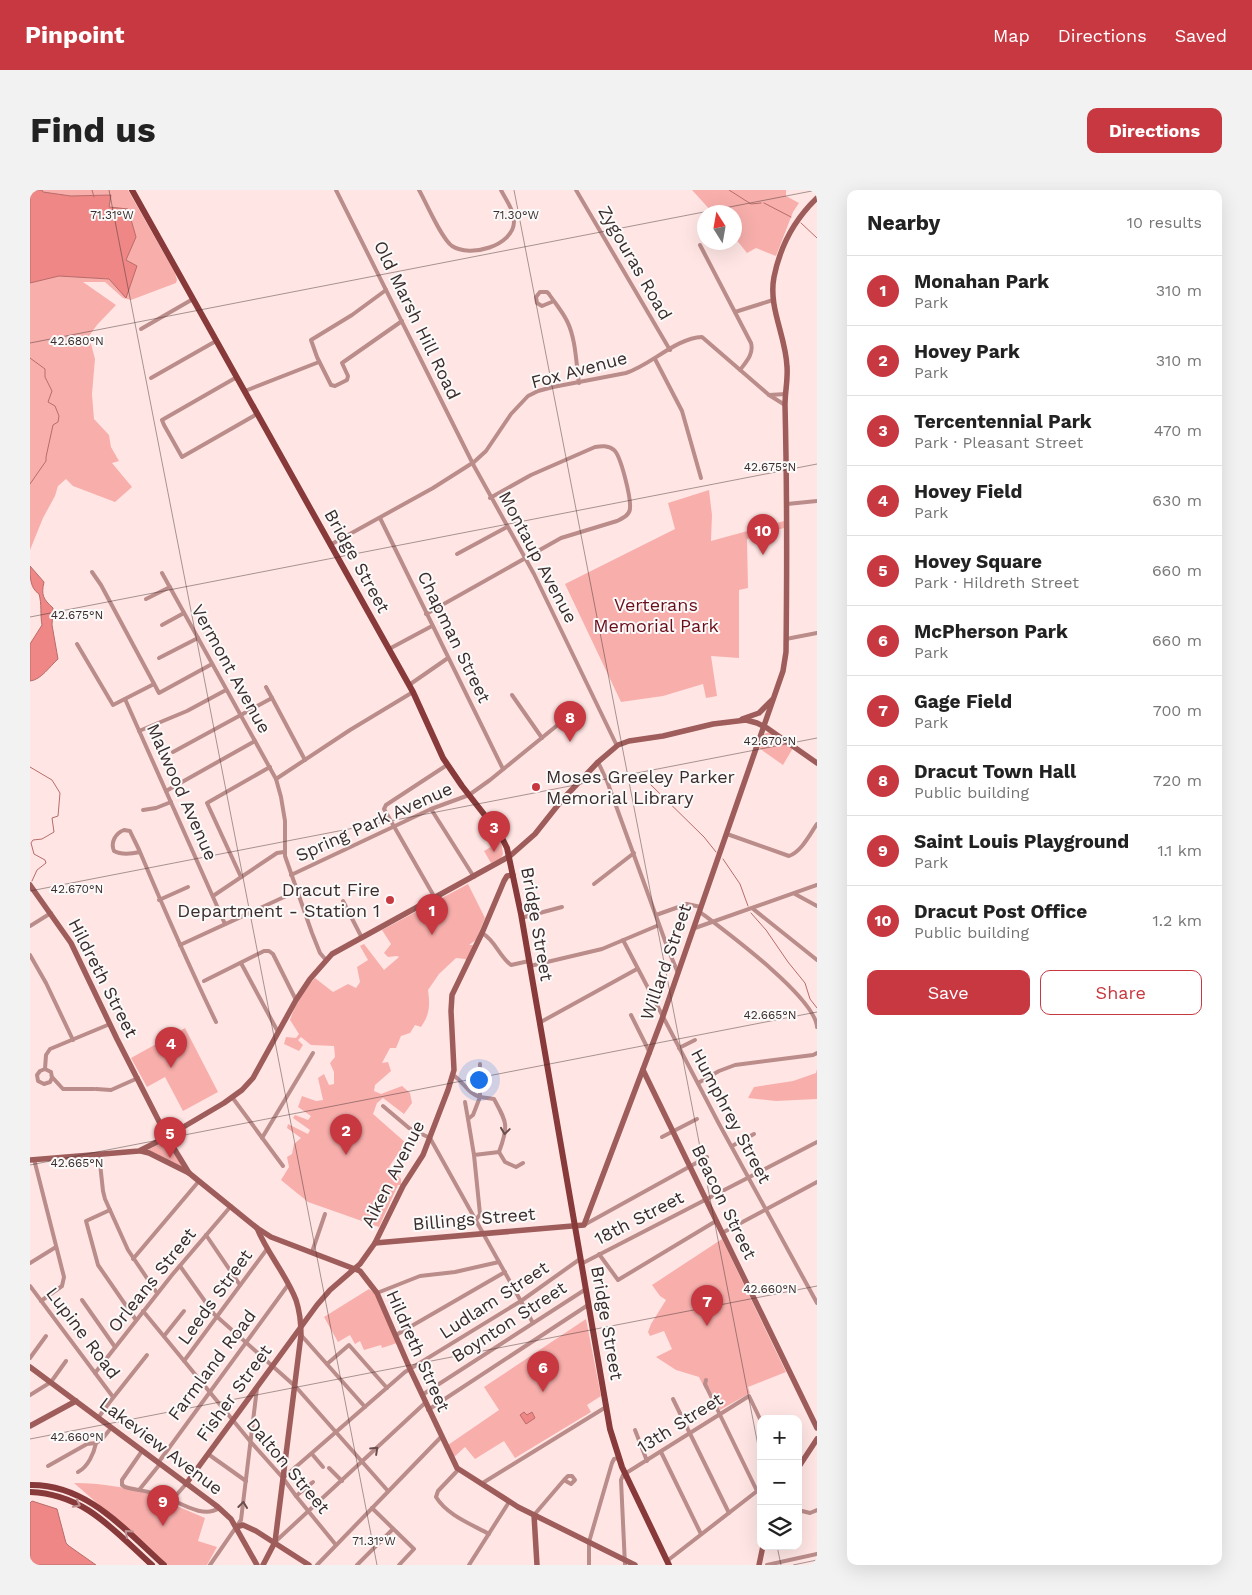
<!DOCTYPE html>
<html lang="en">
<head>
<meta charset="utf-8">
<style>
  :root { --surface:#fff; --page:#f2f2f2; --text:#222; --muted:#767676; --line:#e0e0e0; --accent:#c73841 }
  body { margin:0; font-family:"Work Sans",sans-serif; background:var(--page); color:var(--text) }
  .controls { position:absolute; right:15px; bottom:15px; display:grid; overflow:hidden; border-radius:10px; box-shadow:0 5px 20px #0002 }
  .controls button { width:45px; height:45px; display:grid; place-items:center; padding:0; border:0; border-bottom:1px solid var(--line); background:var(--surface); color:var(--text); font:25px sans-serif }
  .compass { position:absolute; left:667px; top:15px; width:45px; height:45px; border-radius:50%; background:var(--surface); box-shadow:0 5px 20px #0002; rotate:349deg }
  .you { position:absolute; left:448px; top:889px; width:18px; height:18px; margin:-12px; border:4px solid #fff; border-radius:50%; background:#1a73e8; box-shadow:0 0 0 8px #1a73e833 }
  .badge { display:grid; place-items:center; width:32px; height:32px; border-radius:50%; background:var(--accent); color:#fff; font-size:16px; font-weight:700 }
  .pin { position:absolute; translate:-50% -41px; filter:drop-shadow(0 1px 2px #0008) }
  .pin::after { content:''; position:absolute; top:26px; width:18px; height:15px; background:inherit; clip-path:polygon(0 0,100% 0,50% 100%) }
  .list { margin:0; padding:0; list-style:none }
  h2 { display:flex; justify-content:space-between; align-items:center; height:65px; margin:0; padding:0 20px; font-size:21px }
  h2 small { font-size:16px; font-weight:400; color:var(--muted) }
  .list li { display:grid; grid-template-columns:32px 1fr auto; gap:15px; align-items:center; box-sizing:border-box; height:70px; padding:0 20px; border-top:1px solid var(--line) }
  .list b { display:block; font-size:19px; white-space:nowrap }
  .list p { margin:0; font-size:16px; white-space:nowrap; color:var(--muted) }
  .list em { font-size:16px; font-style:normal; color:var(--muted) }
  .actions { display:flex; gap:10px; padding:15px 20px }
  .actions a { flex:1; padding:11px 0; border:1px solid var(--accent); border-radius:10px; text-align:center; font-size:18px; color:var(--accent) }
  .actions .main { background:var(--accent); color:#fff }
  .icon { flex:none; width:28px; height:28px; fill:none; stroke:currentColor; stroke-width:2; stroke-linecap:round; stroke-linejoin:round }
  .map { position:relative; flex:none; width:787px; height:1375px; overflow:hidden; border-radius:10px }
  header { display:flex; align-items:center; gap:30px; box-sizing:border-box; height:70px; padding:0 25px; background:var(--accent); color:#fff }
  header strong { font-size:24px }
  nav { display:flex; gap:28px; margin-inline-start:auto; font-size:18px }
  .intro { display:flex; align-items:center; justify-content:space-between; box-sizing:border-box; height:120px; padding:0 30px }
  h1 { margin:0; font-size:35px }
  .button { padding:12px 22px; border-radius:10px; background:var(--accent); color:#fff; font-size:18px; font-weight:700 }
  main { display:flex; gap:30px; padding:0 30px }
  aside { flex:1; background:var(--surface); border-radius:10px; box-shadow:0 5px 20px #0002 }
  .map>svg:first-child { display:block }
  .green { fill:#f8afac }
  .water { fill:#ee8785; stroke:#b86c6a }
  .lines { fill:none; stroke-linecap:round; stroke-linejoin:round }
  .stream { stroke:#b86c6a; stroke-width:1 }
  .street { stroke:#ba8c8a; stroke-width:4 }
  .secondary { stroke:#9e5d5b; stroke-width:5.5 }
  .primary { stroke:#88393a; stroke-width:6 }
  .oneway { stroke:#674e4c }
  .oneway2 { stroke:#bb9090 }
  .ticks { fill:none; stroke:#3b2c2b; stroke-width:1; stroke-opacity:0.45 }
  .poi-dot { fill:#c73841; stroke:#fafafa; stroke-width:2 }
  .labels { text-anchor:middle; stroke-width:4; stroke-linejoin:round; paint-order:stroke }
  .street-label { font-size:18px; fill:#3b2c2b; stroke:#fafafa }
  .park-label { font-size:18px; fill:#6b0d19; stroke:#fafafa }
  .poi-label { font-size:18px; fill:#3b2c2b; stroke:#fafafa; text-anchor:start }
  .ticks-label { font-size:12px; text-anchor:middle; fill:#3b2c2b; stroke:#fafafa; stroke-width:4; stroke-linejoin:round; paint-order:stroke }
</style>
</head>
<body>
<header>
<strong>Pinpoint</strong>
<nav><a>Map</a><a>Directions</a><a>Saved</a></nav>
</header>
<div class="intro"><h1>Find us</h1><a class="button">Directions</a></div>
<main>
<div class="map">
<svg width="787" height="1375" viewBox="0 0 787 1375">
  <rect width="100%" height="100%" fill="#ffe6e4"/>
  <g class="green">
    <polygon points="0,0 98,0 145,83 147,90 146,93 101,110 93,108 75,92 53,92 86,115 67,135 59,146 65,169 62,204 64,229 79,245 81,257 89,271 82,273 102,297 85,312 43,296 36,289 28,296 25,306 13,328 0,360"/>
    <polygon points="662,0 756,0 756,6 769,13 763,22 746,66 726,58 717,63 705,48 704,22 682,22"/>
    <polygon points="679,300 682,325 681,351 754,331 754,338 717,349 718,398 709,400 709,468 681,466 687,506 676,508 673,494 633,506 591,512 535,394 645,339 638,313"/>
    <polygon points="739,542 763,558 753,575 729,558 734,544"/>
    <polygon points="471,651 473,664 471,668 461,673 454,661"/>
    <path d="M438,694L455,728L446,750L439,755H443L437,771L435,769L426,768L409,784L398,800C400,815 400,824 391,837L385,835L380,843L371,846L366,858H360L352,873L358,872L361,881L345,895L344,901L351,904L372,896L380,903L382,913L374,924L353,908L347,913L343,924L376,953L374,956L375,960L367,965L359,977L371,989V995H368L349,1037L278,1012L251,990L259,977L257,967L262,964L264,954L271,948L257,938L258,934L278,944L280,940L263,928L265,925L278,930L281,926L268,917L272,906L286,911L293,910L288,888L294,884L299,895L304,894V882L300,873L305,867L304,856L281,855L271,847L268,850L273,855L269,861L254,854L256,847L266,848L269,844L260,830C265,815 274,799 285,788L303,802L318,794L326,798L330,792L327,777L338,770L330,756L334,754L354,780L369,767L367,766L358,767L354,763L361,754L352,740Z"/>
    <polygon points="155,838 188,902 153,921 135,887 117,897 101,868"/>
    <polygon points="787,879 787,909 746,911 718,908 724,897 763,891 786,883"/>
    <polygon points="137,950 151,975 151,976 118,960"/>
    <polygon points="692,1049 756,1182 718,1197 720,1203 690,1220 679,1198 675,1199 669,1187 646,1180 626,1167 642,1159 634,1141 620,1146 618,1142 621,1134 636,1110 630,1106 622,1095"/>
    <polygon points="339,1099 346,1105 367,1153 352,1158 351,1155 334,1160 330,1151 325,1154 320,1145 308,1152 294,1127"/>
    <polygon points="556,1129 571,1206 557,1215 561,1222 485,1268 474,1251 445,1269 435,1257 424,1267 418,1255 469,1220 454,1197"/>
    <path d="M44,1293C74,1293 108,1299 136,1309L135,1311L175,1328L168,1351L187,1357L177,1375H138Z"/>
  </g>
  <g class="water">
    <polygon points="0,0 12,0 13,2 41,6 81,5 79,17 98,19 106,47 96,70 107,76 96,108 79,89 29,86 0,93"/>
    <path d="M0,376L14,392C11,405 13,409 23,418L22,435L28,469C20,476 11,490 0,491V454L12,435C10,425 12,414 9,404C0,398 0,387 0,376Z"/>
    <polygon points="494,1222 497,1225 502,1222 505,1228 496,1234 490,1225"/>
    <polygon points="2,1311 27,1319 36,1353 39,1356 66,1375 0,1375 0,1313"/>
  </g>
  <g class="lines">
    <g class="stream">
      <polyline points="62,0 64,7"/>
      <polyline points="699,0 721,14 731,13"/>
      <polyline points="734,13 761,27"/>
      <polyline points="771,33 787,48"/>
      <polyline points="0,168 15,179 15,187 22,201 18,212 25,216 29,226 28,232 23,235 16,267 16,271 0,294"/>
      <polyline points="0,577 22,590 30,603 28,626 22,628 24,642 12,649 3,650 1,653 4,664 15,670 16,673 7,680 2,691"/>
      <polyline points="619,593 674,647 686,662"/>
      <polyline points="693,669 710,694 718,716"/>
      <polyline points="721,723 736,740 758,772 775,793 780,809 787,818"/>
    </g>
    <g class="street">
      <polyline points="306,0 444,276 504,384 587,556"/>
      <path d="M389,0C397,14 411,48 422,56C440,68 483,56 484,32C484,20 476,10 471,0"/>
      <polyline points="546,0 640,160"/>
      <path d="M670,55L721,153C724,164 716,172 710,180"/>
      <polyline points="356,100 322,125 281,150 287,167 301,195 305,196 317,190 318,186 312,173 372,131"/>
      <path d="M524,111L512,116L507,113L506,107L510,102H517L519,104C525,113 532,121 537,131C546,149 546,173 549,193"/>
      <polyline points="705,122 743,110"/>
      <polyline points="111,139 163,109"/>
      <polyline points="625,169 652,221 671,288"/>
      <polyline points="207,187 132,230 134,235 152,267 227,224"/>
      <polyline points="121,188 186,151"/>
      <polyline points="215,201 289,172"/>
      <polyline points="739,205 756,204"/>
      <polyline points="757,314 787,311"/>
      <polyline points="350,328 473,579"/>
      <path d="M300,355L403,298L444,272L456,261L481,224L498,206L508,201L523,197L596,183C621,175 646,148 672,147L739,205L755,215"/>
      <polyline points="427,364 477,337"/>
      <polyline points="62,382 71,395 129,503 182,474"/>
      <polyline points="132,383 246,589 251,607 255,631 255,666 282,743 290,763 296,770"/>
      <polyline points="116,409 140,397"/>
      <path d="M396,424L531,348L587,331C593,328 600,325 600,318C601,308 591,266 584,260C578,255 571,256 565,257L501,285L460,308"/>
      <polyline points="132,435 154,423"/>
      <polyline points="756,449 787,443"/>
      <polyline points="47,454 83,515 124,494"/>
      <polyline points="359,459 402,436"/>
      <polyline points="129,468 168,448"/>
      <polyline points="379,495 418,468"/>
      <polyline points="236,497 242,508"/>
      <polyline points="482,505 512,548"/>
      <polyline points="95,509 195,734"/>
      <polyline points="109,541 157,521 196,500"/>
      <polyline points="143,562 242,508 275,570"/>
      <polyline points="568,572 577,591 638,759 648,783"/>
      <polyline points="246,589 320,540 383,502"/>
      <polyline points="136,601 225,551"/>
      <polyline points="401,619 444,687"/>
      <polyline points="113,620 126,618 141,612"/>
      <path d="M697,644L759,666C772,661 780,644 787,634"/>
      <path d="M110,662C101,664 91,665 84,661C80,652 86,643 94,640L100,641C103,648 107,655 110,662C134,719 159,776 186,832"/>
      <polyline points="261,685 401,619 439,605 460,590 535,529"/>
      <polyline points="211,687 177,613 240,577"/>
      <polyline points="564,694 604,663"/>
      <polyline points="765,704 787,716"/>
      <polyline points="183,706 247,663 254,662"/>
      <polyline points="405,708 354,619 356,615 417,575"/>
      <polyline points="129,710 158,697"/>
      <polyline points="313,711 332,748"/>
      <polyline points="722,718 787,770"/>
      <path d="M670,722C695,741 785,807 787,837"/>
      <polyline points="626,725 657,714 671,717"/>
      <polyline points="491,728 532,717"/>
      <polyline points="0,736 21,723"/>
      <polyline points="665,738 787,695"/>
      <path d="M452,743C465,750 469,766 481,775L499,771"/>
      <polyline points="593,750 688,932 787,1113"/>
      <polyline points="150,755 267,701"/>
      <polyline points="0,765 16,793 43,850"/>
      <polyline points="211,773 248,842"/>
      <polyline points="500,776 572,759 629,735"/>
      <polyline points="174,791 234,761 239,761 243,764 266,810"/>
      <polyline points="601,825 620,863"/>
      <polyline points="509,833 607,779"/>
      <polyline points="649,858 665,850"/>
      <polyline points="15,879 21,882 22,888 20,892 14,894 8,891 7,885 10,881 15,879 16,865 20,859 80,834"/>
      <path d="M423,885C434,892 437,903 450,907L443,925L438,929L444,965"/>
      <polyline points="22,887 33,899 64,899"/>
      <polyline points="668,893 689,881 705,875 783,865 787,863"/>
      <polyline points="66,899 81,900 108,888"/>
      <polyline points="202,907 253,976"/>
      <polyline points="435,912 438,929"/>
      <polyline points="353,916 379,938 400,948 503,1133"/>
      <polyline points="632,947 667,929"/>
      <polyline points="232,948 283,863"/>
      <polyline points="702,956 724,944"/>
      <polyline points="469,962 475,972 486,977 493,973"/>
      <polyline points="69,964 73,1001 75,1009 98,1060 127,1103"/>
      <polyline points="4,969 34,1087 32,1096 11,1111"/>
      <polyline points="80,1020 56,1031 68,1075 106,1130"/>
      <path d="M446,1030L450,1024L444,965L469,962C479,935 477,933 464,909L450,907V874"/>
      <polyline points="554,1035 677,967"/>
      <polyline points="692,1043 787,992"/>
      <polyline points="176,1045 210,1095"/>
      <polyline points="282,1062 295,1024"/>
      <polyline points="569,1064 588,1090 686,1031"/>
      <polyline points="103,1069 169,991"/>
      <polyline points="0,1073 26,1057"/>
      <polyline points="551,1074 787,952"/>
      <polyline points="150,1076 184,1124 266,1197 358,1301"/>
      <polyline points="0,1096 83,1207"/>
      <polyline points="347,1103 390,1086 425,1082 469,1072"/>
      <polyline points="52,1110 85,1157"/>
      <polyline points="113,1121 220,1251 253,1288 266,1306 306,1355"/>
      <polyline points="271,1145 335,1217"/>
      <polyline points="366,1145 475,1082"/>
      <polyline points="134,1146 154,1121"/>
      <polyline points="0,1168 16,1146"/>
      <polyline points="154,1171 237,1059"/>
      <polyline points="297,1174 319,1155 357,1198"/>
      <polyline points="65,1183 142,1085 201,1016"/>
      <polyline points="676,1190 675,1194 727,1301"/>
      <polyline points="0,1205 21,1192 36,1171"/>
      <polyline points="392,1205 556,1099"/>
      <polyline points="643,1209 699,1323"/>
      <polyline points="398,1220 558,1115"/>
      <polyline points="68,1228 79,1213 117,1165"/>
      <polyline points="605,1240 617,1271"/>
      <path d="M112,1261L92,1290V1295L95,1297C106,1300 118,1301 130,1305C147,1310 172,1330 189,1318"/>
      <polyline points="631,1262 671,1344"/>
      <polyline points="178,1264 216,1291"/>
      <polyline points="282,1264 293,1277"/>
      <polyline points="128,1273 258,1095"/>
      <polyline points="18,1276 57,1254 66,1253"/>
      <polyline points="299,1278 312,1291"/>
      <path d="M428,1280L408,1301L406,1307C417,1325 441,1334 459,1344"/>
      <path d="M48,1282C58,1277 64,1263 66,1253L73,1248L81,1238"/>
      <polyline points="253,1288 375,1182 491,1111 550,1069"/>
      <polyline points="451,1294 576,1217"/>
      <polyline points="109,1300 130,1274"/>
      <polyline points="266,1306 283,1292"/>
      <polyline points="142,1310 156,1294"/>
      <polyline points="342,1318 384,1359 369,1375"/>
      <polyline points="768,1320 780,1323 787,1320"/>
      <polyline points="504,1325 534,1290 538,1286 542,1286 545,1290 541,1294 534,1290"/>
      <polyline points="245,1352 395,1213"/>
      <polyline points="637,1371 731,1298"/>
      <polyline points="180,1375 211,1330 227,1198"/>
      <polyline points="287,1375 411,1247"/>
      <polyline points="327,1375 363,1339"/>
      <polyline points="439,1375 479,1312"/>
      <polyline points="559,1375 559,1352 582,1273 584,1269 589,1268"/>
      <polyline points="595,1375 591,1290 593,1285 719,1206 731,1231"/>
      <polyline points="737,1375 787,1364"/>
    </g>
    <g class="secondary">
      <polyline points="712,529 729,523 742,510"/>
      <polyline points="0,695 41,753 87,849 137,947 159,983 227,1038 241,1047 330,1081 347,1103 380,1179 427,1278 488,1317 605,1375"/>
      <polyline points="613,880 787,1238"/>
      <polyline points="111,961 119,963 159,983"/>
      <polyline points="0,970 109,961 133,949 194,913 212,900 223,888 266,810 280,789 302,764 480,666 505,644 532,610 568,572 588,555 599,551 633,546 683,534 716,530 727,533 737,538 787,573"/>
      <path d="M227,1038C237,1063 256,1084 266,1110C270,1122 271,1133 271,1145L245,1352L233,1375"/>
      <path d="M345,1053L554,1035L632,829L753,481L756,462C757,380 757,297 755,215C755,202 758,189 757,177C756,146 738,118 744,87C750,57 765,29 787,8"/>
      <polyline points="0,1177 188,1317 201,1329 227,1375"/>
      <polyline points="0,1236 46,1211"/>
      <polyline points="768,1278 787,1249"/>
      <polyline points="156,1294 287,1115 300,1100 330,1074 345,1053 373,996 393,965 418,900 424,880 421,821 422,805 452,743 474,691 477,686 483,685"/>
      <polyline points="504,1325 507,1375"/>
      <polyline points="206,1337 213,1335 226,1341 279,1375"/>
      <polyline points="729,1375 733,1356"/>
    </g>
    <g class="primary">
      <polyline points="102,0 383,502 413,568 432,596 471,646 477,658 491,724 580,1239 592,1277 639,1375"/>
      <path d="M0,1295C57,1294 95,1340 134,1375"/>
      <path d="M0,1302C55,1304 84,1341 122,1375"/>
    </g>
  </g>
  <defs><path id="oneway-chevron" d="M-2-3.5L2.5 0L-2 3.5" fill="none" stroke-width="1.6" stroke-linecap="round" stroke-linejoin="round" transform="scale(1.25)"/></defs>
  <g class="oneway">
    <use href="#oneway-chevron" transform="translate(475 941) rotate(98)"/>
    <use href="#oneway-chevron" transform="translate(345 1260) rotate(-43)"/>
    <use href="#oneway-chevron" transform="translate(213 1315) rotate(-83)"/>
  </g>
  <g class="oneway2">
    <use href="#oneway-chevron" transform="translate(47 1314) rotate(27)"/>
    <use href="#oneway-chevron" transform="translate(98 1343) rotate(-138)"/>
  </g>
  <path class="ticks" d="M79,0L347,1375M484,0L731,1271M0,153L787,0M0,427L787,274M0,701L787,548M0,975L787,822M0,1249L787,1096M747,1356L751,1375M763,1375L787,1370"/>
  <g class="poi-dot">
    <circle cx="506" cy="597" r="5"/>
    <circle cx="360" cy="710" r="5"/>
  </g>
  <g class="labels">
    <g class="street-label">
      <text transform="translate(605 73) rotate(60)" y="6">Zygouras Road</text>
      <text transform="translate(387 130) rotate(64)" y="6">Old Marsh Hill Road</text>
      <text transform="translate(549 180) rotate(-15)" y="6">Fox Avenue</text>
      <text transform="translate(508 367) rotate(62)" y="6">Montaup Avenue</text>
      <text transform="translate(327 371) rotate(61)" y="6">Bridge Street</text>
      <text transform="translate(424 447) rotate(64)" y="6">Chapman Street</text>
      <text transform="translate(201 479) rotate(61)" y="6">Vermont Avenue</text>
      <text transform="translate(152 602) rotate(66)" y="6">Malwood Avenue</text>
      <text transform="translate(344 632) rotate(-24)" y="6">Spring Park Avenue</text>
      <text transform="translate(507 734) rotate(80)" y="6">Bridge Street</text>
      <text transform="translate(636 772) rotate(-71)" y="6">Willard Street</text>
      <text transform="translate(73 788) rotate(63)" y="6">Hildreth Street</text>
      <text transform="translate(701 926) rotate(62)" y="6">Humphrey Street</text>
      <text transform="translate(363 984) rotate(-63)" y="6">Aiken Avenue</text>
      <text transform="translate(694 1012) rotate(64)" y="6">Beacon Street</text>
      <text transform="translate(609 1028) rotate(-27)" y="6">18th Street</text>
      <text transform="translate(444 1029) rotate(-5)" y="6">Billings Street</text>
      <text transform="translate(122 1090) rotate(-51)" y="6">Orleans Street</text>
      <text transform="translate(185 1107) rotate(-54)" y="6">Leeds Street</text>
      <text transform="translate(464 1110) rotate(-33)" y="6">Ludlam Street</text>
      <text transform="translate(479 1132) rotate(-33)" y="6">Boynton Street</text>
      <text transform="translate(577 1133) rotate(80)" y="6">Bridge Street</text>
      <text transform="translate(53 1143) rotate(53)" y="6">Lupine Road</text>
      <text transform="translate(388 1161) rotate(66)" y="6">Hildreth Street</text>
      <text transform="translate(182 1175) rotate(-53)" y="6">Farmland Road</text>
      <text transform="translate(204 1203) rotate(-54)" y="6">Fisher Street</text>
      <text transform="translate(650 1233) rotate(-32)" y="6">13th Street</text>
      <text transform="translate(131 1256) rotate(37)" y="6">Lakeview Avenue</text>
      <text transform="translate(258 1276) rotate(50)" y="6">Dalton Street</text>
    </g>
    <g class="park-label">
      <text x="626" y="421">Verterans<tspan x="626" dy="21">Memorial Park</tspan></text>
    </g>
    <g class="poi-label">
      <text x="516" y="593">Moses Greeley Parker<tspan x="516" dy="21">Memorial Library</tspan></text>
      <text x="350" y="706" text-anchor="end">Dracut Fire<tspan x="350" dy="21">Department - Station 1</tspan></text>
    </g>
  </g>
  <g class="ticks-label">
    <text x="82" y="29">71.31°W</text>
    <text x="486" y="29">71.30°W</text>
    <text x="47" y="155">42.680°N</text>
    <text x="740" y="281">42.675°N</text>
    <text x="47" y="429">42.675°N</text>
    <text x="740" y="555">42.670°N</text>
    <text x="47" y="703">42.670°N</text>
    <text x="740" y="829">42.665°N</text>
    <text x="47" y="977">42.665°N</text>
    <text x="740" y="1103">42.660°N</text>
    <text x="47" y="1251">42.660°N</text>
    <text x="344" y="1355">71.31°W</text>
  </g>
</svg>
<div class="controls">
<button>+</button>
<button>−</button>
<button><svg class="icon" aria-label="layers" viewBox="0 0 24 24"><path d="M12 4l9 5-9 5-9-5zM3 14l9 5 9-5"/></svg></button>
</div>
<svg class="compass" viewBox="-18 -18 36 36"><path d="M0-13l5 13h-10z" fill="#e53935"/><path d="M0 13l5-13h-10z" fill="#767676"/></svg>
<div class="you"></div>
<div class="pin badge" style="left:402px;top:745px">1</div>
<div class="pin badge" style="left:316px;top:965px">2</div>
<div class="pin badge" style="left:464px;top:662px">3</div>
<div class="pin badge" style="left:141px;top:878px">4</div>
<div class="pin badge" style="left:140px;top:968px">5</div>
<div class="pin badge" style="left:513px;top:1202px">6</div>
<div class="pin badge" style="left:677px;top:1136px">7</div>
<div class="pin badge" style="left:540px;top:552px">8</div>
<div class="pin badge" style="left:133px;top:1336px">9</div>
<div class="pin badge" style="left:733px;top:365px">10</div>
</div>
<aside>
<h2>Nearby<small>10 results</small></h2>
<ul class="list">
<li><span class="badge">1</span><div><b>Monahan Park</b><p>Park</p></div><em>310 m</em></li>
<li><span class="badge">2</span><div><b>Hovey Park</b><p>Park</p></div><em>310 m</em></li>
<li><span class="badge">3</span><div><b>Tercentennial Park</b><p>Park · Pleasant Street</p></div><em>470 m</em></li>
<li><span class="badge">4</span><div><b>Hovey Field</b><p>Park</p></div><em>630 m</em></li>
<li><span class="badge">5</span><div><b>Hovey Square</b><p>Park · Hildreth Street</p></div><em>660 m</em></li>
<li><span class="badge">6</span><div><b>McPherson Park</b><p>Park</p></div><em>660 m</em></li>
<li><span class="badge">7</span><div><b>Gage Field</b><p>Park</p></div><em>700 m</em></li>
<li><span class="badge">8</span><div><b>Dracut Town Hall</b><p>Public building</p></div><em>720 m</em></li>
<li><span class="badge">9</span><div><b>Saint Louis Playground</b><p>Park</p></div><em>1.1 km</em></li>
<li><span class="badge">10</span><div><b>Dracut Post Office</b><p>Public building</p></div><em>1.2 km</em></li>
</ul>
<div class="actions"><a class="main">Save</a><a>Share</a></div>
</aside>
</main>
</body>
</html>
